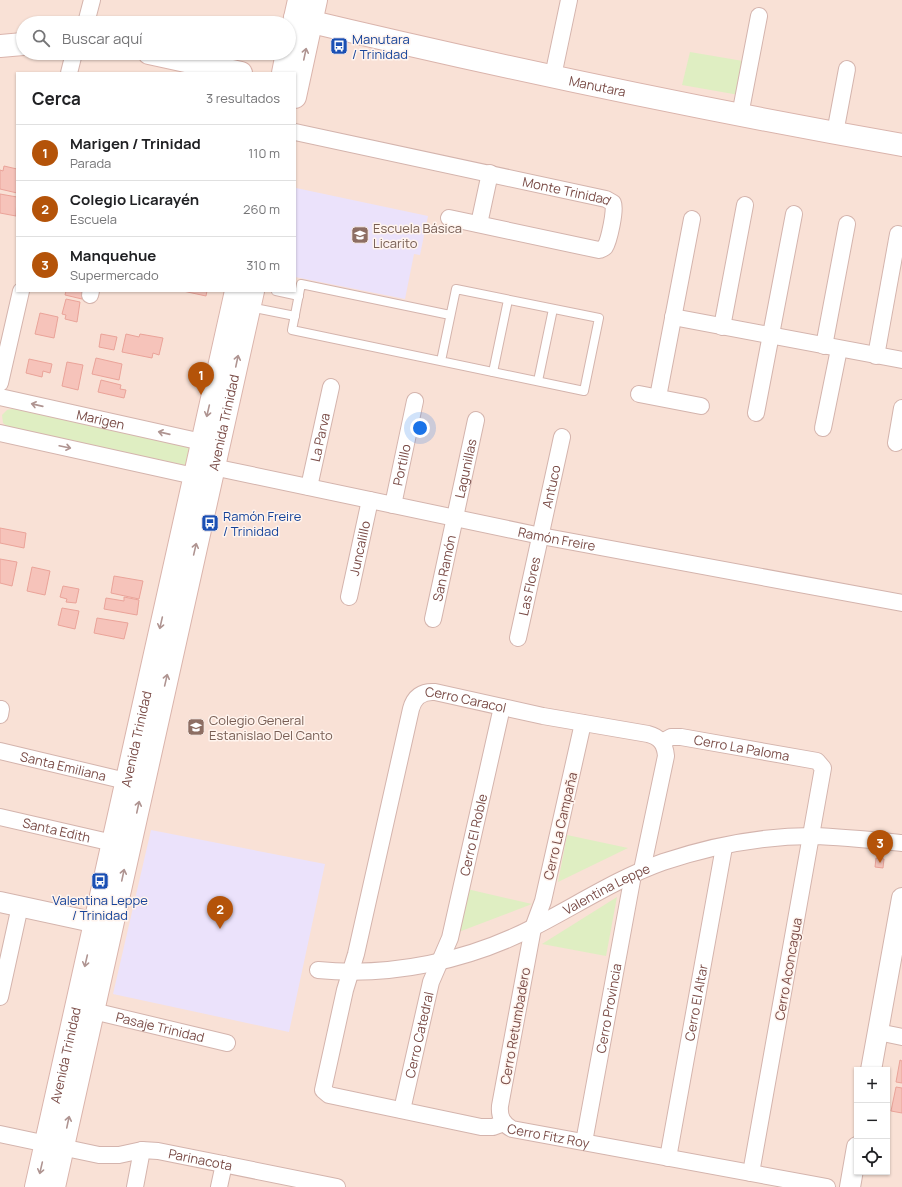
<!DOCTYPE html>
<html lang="es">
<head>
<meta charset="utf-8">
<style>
  :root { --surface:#fff; --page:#f6f6f6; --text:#202124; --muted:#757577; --line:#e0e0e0; --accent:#b45309 }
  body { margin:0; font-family:Manrope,sans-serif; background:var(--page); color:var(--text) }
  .controls { position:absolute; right:12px; bottom:12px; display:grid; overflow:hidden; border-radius:0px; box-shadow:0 1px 3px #0004 }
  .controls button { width:36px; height:36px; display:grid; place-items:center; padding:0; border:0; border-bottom:1px solid var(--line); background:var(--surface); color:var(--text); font:20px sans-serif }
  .you { position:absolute; left:420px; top:428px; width:14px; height:14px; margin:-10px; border:3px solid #fff; border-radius:50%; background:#1a73e8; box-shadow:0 0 0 6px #1a73e833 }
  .badge { display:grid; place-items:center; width:26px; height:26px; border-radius:50%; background:var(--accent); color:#fff; font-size:13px; font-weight:700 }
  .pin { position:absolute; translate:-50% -33px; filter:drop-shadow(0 1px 2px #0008) }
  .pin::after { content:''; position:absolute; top:21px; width:14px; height:12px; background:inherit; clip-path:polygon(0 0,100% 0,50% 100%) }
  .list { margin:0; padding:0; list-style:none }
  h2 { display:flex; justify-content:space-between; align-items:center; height:52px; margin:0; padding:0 16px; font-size:17px }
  h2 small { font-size:13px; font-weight:400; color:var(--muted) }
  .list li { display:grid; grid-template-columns:26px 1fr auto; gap:12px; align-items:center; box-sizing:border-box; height:56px; padding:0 16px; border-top:1px solid var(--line) }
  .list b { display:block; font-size:15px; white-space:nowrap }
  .list p { margin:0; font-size:13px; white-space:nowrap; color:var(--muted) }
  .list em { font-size:13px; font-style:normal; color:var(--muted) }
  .icon { flex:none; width:22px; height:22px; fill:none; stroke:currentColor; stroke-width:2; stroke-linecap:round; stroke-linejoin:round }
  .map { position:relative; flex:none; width:902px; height:1187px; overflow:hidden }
  .search { position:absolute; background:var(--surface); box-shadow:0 1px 3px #0004; left:16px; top:16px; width:280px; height:44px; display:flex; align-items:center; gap:10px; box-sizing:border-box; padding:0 14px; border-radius:22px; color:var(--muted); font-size:15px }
  .panel { position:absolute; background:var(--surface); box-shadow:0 1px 3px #0004; left:16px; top:72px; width:280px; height:220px; border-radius:0px }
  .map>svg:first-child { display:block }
  .residential { fill:#f9e1d6; fill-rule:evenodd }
  .education { fill:#ebe2fb }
  .green { fill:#dfeec2 }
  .building { fill:#f6c3ba; stroke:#eaa399 }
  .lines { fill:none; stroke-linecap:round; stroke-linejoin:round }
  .service-casing { stroke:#d4b4ad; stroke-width:10 }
  .minor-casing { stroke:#d4b4ad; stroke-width:18 }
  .tertiary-casing { stroke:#d4b4ad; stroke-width:22 }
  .secondary-casing { stroke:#dab4ac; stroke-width:24 }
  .service { stroke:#fff; stroke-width:8 }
  .minor { stroke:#fff; stroke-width:16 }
  .tertiary { stroke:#fff; stroke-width:20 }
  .secondary { stroke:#fff; stroke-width:22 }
  .oneway { stroke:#af9491 }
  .labels { text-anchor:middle; stroke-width:3; stroke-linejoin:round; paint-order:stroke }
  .transit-label { font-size:13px; fill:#164399; stroke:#fff4ee; text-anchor:start }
  .street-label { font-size:13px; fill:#7a4c47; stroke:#fff4ee }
  .education-label { font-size:13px; fill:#785e54; stroke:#fff4ee; text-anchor:start }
</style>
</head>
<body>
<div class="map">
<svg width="902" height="1187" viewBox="0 0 902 1187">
  <rect width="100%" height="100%" fill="#feeee5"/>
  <path class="residential" d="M0,0H902V1187H0ZM23,23H289V53H23ZM17,73H295V291H17ZM857,1070H887V1172H857Z"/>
  <g class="education">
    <polygon points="296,188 428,216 420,255 414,254 405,299 295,277"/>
    <polygon points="151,830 325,864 289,1032 113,994"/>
  </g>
  <g class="green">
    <polygon points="690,52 743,61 739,95 682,85"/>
    <polygon points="15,408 194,447 189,466 9,428 3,423 2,415 7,410"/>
    <polygon points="567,835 628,848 558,882"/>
    <polygon points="467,889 532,904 456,933"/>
    <polygon points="617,897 606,956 542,944"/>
  </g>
  <g class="building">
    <polygon points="4,166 17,169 17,193 0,189 0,170 3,171"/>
    <polygon points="0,194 17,197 16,216 0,213"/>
    <polygon points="66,291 83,291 82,299 65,295"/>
    <polygon points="183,291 207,291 206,296"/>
    <polygon points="66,299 80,302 77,322 65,319 66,315 62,314"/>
    <polygon points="40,313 58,317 54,338 35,334"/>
    <polygon points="101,334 117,337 114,350 99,347"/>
    <polygon points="126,334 139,337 140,334 163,338 159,355 153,353 152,358 122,352"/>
    <polygon points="96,358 122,364 119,380 92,374"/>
    <polygon points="29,359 52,364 50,373 43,371 42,377 26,373"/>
    <polygon points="67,362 83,365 78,390 62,386"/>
    <polygon points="101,380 121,385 120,389 126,390 124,398 98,392"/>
    <polygon points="0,528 26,533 24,548 0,543"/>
    <polygon points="0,559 17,562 12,586 0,583"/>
    <polygon points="32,567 50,571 45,595 27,591"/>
    <polygon points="114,576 143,581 139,599 111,593"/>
    <polygon points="63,586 79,589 76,603 66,602 67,599 60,597"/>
    <polygon points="124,597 139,600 137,615 104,609 106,598 124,601"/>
    <polygon points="62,608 79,611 75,629 58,625"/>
    <polygon points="97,618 128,623 124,639 94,633"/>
    <polygon points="876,858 884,859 883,868 875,867"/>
    <polygon points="900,1060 902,1061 902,1083 896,1082"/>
    <polygon points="896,1087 902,1088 902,1113 891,1111"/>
  </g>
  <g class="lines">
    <defs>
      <g id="service">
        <polyline points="276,291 299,296"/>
        <polyline points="250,307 295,316"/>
        <polyline points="441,361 456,289 599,318 584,391 292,330 301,284 450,315"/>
        <polyline points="493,372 508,300"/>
        <polyline points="538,381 553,309"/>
      </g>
      <g id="minor">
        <polyline points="86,23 92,0"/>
        <polyline points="69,73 74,53"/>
        <polyline points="553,76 569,0"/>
        <polyline points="740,115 759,16"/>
        <path id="s1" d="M295,132L606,199L613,203C616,209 609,241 605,247C603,249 602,249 599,250L449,218"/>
        <polyline points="835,133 847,69"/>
        <polyline points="479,224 490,173"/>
        <polyline points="90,295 91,291"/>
        <polyline points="673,317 902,360"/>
        <polyline points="722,327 745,205"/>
        <polyline points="824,346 847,224"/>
        <polyline points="876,356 898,234"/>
        <polyline points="0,383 21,291"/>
        <polyline points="639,394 701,406"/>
        <path id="s2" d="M0,397L202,442L206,451"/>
        <polyline points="658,397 692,219"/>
        <polyline points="756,413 794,214"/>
        <polyline points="823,428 839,349"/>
        <path id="s3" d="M0,433L194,476L213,467L541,536L902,603"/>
        <polyline points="896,443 902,408"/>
        <path id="s4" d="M309,487L331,387"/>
        <path id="s5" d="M393,505L415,401"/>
        <path id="s6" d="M349,597L370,500"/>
        <path id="s7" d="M433,619L476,420"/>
        <path id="s8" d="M518,638L562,437"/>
        <polyline points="0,715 1,709"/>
        <path id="s9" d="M583,723L543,901L533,928L500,1106C499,1117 503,1124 512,1129L827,1187"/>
        <path id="s10" d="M662,742L671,737H681L817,761L823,768L751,1173"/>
        <path id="s11" d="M0,751L126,781"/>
        <path id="s12" d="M0,817L113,843"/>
        <path id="s13" d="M318,970C392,977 468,961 534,927C577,905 618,878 663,862C711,846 763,836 813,836C843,837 872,840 902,843"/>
        <polyline points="0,997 20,906"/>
        <path id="s14" d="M93,1011L227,1043"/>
        <polyline points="878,1032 902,1037"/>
        <path id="s15" d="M402,1110L431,982L450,938L502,707"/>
        <path id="s16" d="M504,1123L493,1127H481L329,1095L323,1090L345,990L356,954L411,709C414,697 422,691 435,692L543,716L648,734C660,737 665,744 666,756L642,870"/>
        <path id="s17" d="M0,1134L99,1155H119L142,1150L158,1151L337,1187"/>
        <path id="s18" d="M584,1142L633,875"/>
        <path id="s19" d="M668,1158L724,847"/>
        <polyline points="135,1187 142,1150"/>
        <polyline points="219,1187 224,1164"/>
      </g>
      <g id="tertiary">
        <polyline points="0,902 111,926"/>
        <polyline points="871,1070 902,898"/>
        <polyline points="850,1187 857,1147"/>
      </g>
      <g id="secondary">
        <path id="s20" d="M295,18C496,66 698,109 902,145"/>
        <polyline points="289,45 299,0"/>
        <polyline points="0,46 23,44"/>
        <polyline points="149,53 241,73"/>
        <polyline points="283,73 287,53"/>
        <polyline points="295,97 316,0"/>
        <path id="s21" d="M36,1187L236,291"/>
        <path id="s22" d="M54,1187L253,291"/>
      </g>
    </defs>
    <use href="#service" class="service-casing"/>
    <use href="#minor" class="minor-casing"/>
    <use href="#tertiary" class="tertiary-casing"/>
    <use href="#secondary" class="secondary-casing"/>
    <use href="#service" class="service"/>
    <use href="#minor" class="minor"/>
    <use href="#tertiary" class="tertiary"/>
    <use href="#secondary" class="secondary"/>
  </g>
  <defs><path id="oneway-shaft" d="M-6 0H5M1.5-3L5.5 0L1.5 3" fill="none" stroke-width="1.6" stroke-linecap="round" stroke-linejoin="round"/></defs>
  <g class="oneway">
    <use href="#oneway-shaft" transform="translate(305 54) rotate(-78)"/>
    <use href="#oneway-shaft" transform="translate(237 361) rotate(-78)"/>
    <use href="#oneway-shaft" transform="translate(37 405) rotate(-167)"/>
    <use href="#oneway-shaft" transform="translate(208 411) rotate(103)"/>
    <use href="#oneway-shaft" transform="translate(164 433) rotate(-167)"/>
    <use href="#oneway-shaft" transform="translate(65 447) rotate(12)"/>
    <use href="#oneway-shaft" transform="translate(195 549) rotate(-77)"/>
    <use href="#oneway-shaft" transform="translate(161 623) rotate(103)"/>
    <use href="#oneway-shaft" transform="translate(166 680) rotate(-77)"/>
    <use href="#oneway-shaft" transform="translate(138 807) rotate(-78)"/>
    <use href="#oneway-shaft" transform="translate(123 875) rotate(-78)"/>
    <use href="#oneway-shaft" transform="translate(86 961) rotate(103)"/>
    <use href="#oneway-shaft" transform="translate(68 1122) rotate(-78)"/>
    <use href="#oneway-shaft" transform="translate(41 1168) rotate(103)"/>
  </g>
  <defs>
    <symbol id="bus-square" viewBox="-11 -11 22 22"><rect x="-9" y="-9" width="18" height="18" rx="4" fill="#1a4fb4" stroke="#fff4ee"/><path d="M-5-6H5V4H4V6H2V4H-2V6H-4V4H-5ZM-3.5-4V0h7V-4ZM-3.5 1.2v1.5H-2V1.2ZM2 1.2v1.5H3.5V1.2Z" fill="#fff"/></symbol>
    <symbol id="school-square" viewBox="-11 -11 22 22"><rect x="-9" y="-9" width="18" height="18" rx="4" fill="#8d6e63" stroke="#fff4ee"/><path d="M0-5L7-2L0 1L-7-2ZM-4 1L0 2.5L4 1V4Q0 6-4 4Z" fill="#fff"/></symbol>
  </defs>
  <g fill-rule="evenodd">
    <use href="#bus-square" x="329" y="36" width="20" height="20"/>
    <use href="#school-square" x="350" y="225" width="20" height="20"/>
    <use href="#bus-square" x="200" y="513" width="20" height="20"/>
    <use href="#school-square" x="186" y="717" width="20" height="20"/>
    <use href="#bus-square" x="90" y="871" width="20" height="20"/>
  </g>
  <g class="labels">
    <g class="transit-label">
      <text x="352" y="44">Manutara<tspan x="352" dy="15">/ Trinidad</tspan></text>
      <text x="223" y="521">Ramón Freire<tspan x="223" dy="15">/ Trinidad</tspan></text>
      <text x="100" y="905" text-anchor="middle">Valentina Leppe<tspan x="100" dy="15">/ Trinidad</tspan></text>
    </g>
    <g class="street-label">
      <text dy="5" stroke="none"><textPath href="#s20" startOffset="310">Manutara</textPath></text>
      <text dy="5" stroke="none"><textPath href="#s1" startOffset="278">Monte Trinidad</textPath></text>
      <text dy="5" stroke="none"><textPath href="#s2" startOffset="103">Marigen</textPath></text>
      <text dy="5" stroke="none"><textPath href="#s22" startOffset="783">Avenida Trinidad</textPath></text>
      <text dy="5" stroke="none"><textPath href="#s4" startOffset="51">La Parva</textPath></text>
      <text dy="5" stroke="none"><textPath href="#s5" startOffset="41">Portillo</textPath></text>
      <text dy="5" stroke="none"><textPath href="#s7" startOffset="154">Lagunillas</textPath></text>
      <text dy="5" stroke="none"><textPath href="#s8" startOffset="155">Antuco</textPath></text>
      <text dy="5" stroke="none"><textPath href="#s3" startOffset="571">Ramón Freire</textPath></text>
      <text dy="5" stroke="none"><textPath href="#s6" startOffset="50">Juncalillo</textPath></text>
      <text dy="5" stroke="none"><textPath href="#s7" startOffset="52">San Ramón</textPath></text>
      <text dy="5" stroke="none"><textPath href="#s8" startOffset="53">Las Flores</textPath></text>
      <text dy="5" stroke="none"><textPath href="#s16" startOffset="642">Cerro Caracol</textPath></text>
      <text dy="5" stroke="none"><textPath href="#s21" startOffset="459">Avenida Trinidad</textPath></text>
      <text dy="5" stroke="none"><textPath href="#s10" startOffset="82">Cerro La Paloma</textPath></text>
      <text dy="5" stroke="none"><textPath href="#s11" startOffset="65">Santa Emiliana</textPath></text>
      <text transform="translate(560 826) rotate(-77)" y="5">Cerro La Campaña</text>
      <text dy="5" stroke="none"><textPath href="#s12" startOffset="58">Santa Edith</textPath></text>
      <text dy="5" stroke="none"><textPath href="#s15" startOffset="285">Cerro El Roble</textPath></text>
      <text dy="5" stroke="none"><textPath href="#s13" startOffset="305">Valentina Leppe</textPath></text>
      <text transform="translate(788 969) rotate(-80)" y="5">Cerro Aconcagua</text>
      <text dy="5" stroke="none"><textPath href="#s19" startOffset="158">Cerro El Altar</textPath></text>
      <text dy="5" stroke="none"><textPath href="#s18" startOffset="136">Cerro Provincia</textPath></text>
      <text transform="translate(515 1026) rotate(-80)" y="5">Cerro Retumbadero</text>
      <text dy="5" stroke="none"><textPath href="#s14" startOffset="69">Pasaje Trinidad</textPath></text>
      <text dy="5" stroke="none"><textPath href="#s15" startOffset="77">Cerro Catedral</textPath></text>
      <text dy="5" stroke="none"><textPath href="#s21" startOffset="135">Avenida Trinidad</textPath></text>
      <text dy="5" stroke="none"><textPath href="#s9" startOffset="457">Cerro Fitz Roy</textPath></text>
      <text dy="5" stroke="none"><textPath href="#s17" startOffset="204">Parinacota</textPath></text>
    </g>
    <g class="education-label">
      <text x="373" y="233">Escuela Básica<tspan x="373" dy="15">Licarito</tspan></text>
      <text x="209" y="725">Colegio General<tspan x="209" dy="15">Estanislao Del Canto</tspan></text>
    </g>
  </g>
</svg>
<div class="controls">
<button>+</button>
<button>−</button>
<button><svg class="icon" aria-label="locate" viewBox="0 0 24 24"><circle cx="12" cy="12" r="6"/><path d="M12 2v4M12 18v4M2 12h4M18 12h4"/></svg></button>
</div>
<div class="you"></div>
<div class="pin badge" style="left:201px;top:395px">1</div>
<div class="pin badge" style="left:220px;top:929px">2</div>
<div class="pin badge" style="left:880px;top:863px">3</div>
<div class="search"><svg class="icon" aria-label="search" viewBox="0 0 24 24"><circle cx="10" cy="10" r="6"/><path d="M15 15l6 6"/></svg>Buscar aquí</div>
<section class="panel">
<h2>Cerca<small>3 resultados</small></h2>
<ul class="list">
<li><span class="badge">1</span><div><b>Marigen / Trinidad</b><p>Parada</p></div><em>110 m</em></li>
<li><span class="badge">2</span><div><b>Colegio Licarayén</b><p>Escuela</p></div><em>260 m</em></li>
<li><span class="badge">3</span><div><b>Manquehue</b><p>Supermercado</p></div><em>310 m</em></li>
</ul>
</section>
</div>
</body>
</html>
